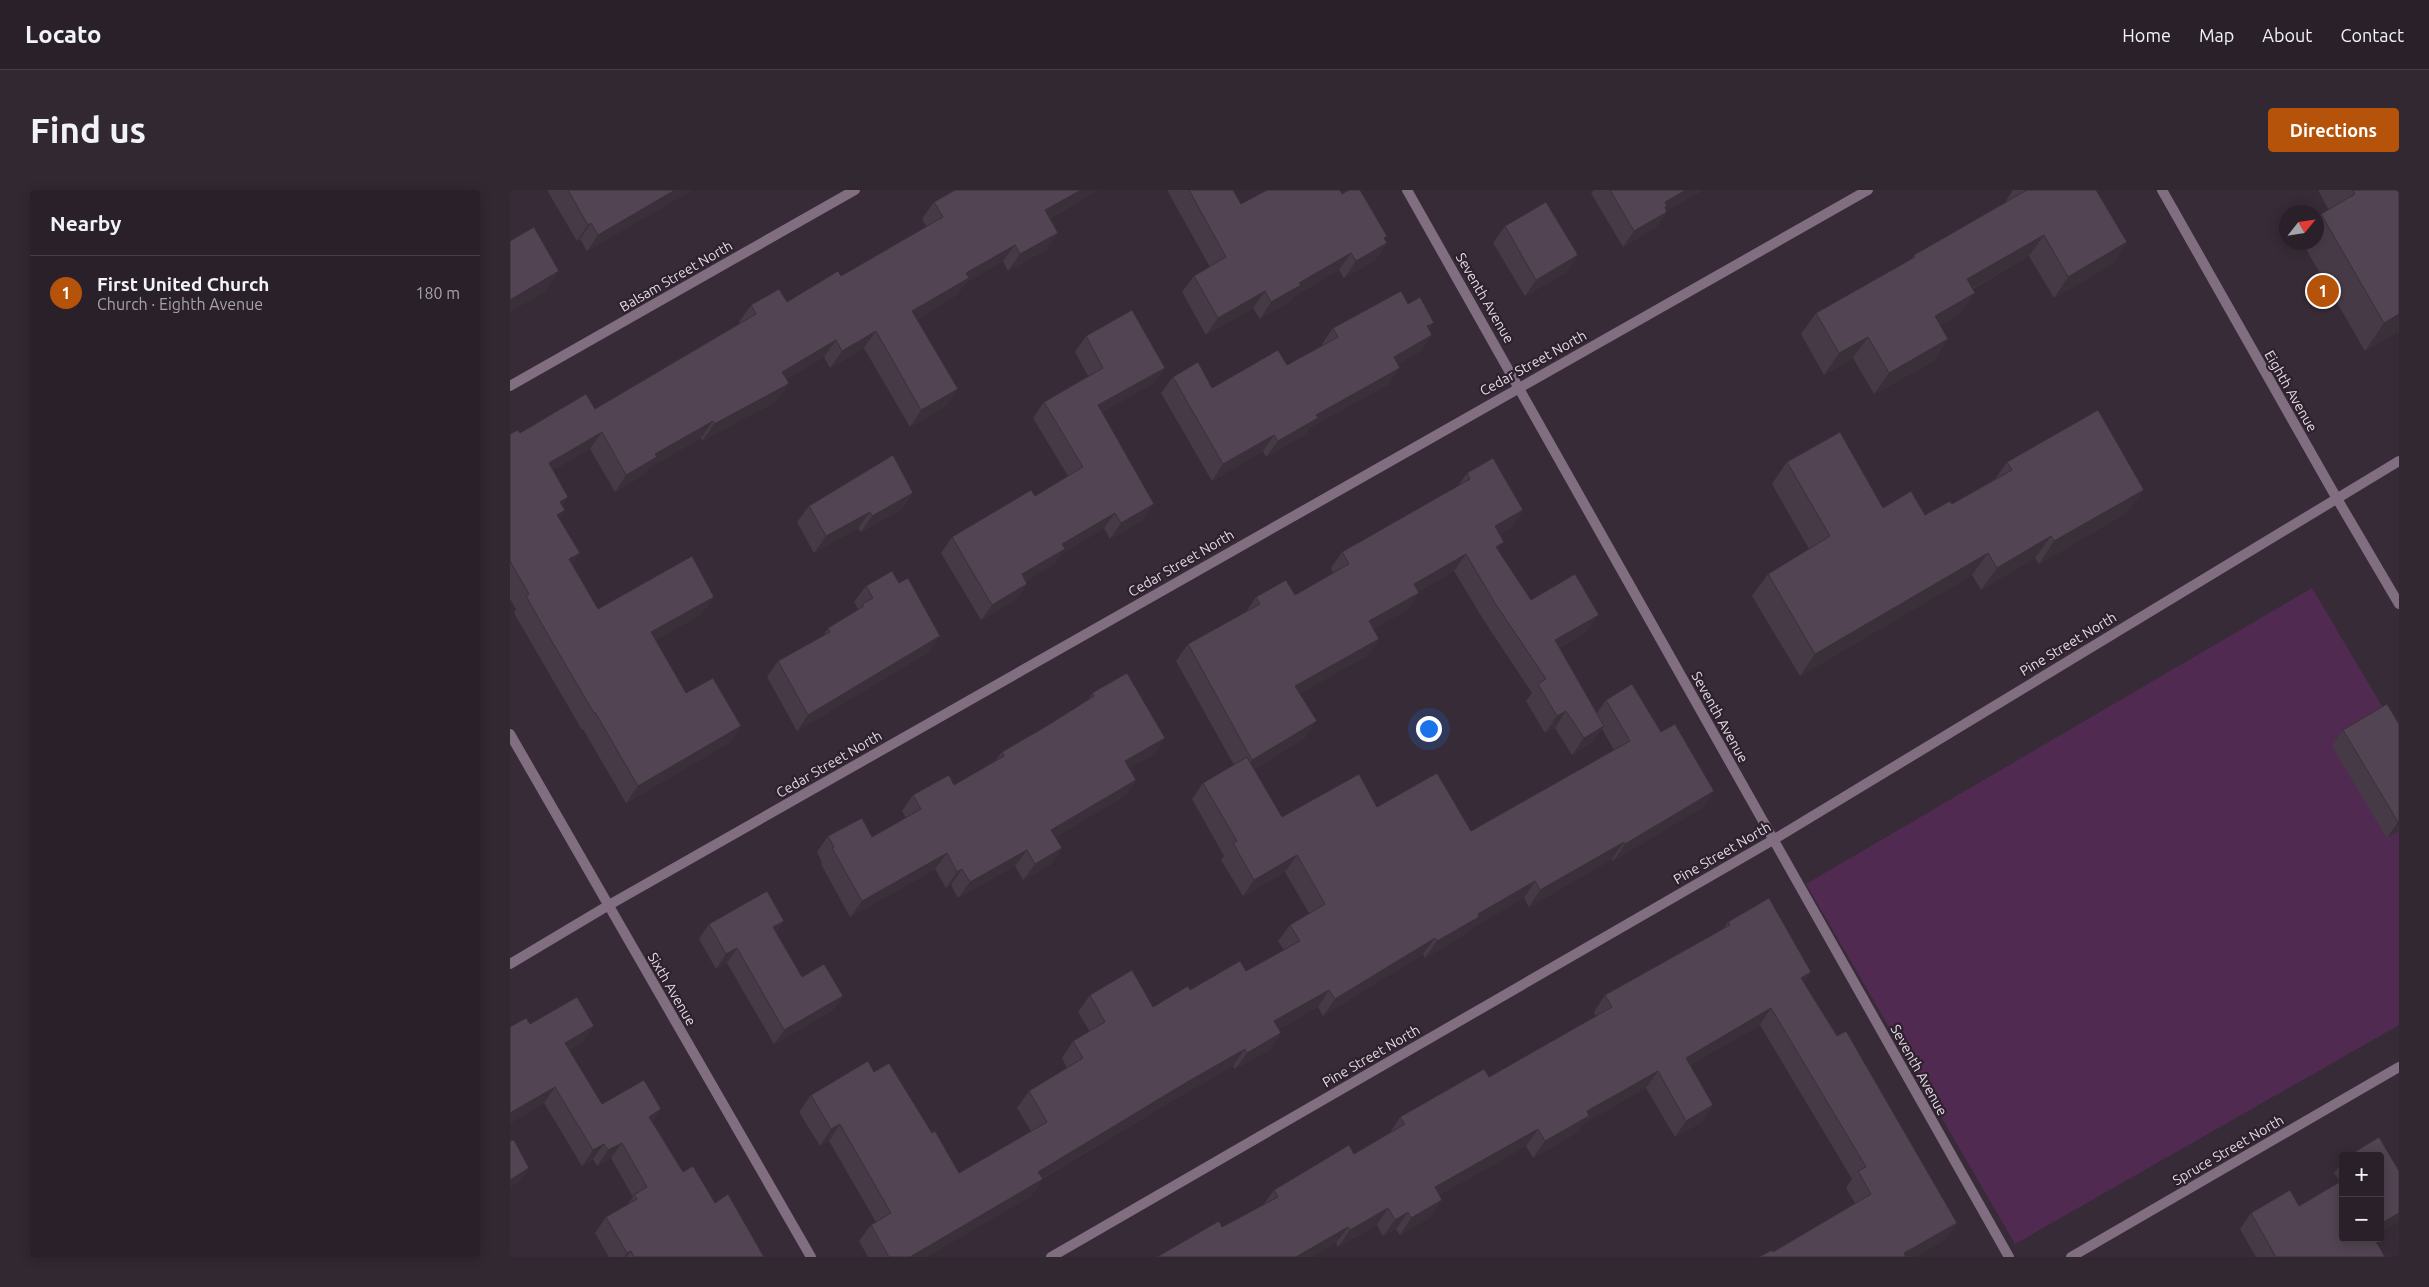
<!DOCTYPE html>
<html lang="en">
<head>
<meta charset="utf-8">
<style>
  :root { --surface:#2a202a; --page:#322832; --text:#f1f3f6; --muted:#a5a3a8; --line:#463e47; --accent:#b45309 }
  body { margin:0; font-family:Ubuntu,sans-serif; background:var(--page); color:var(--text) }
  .controls { position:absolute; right:15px; bottom:15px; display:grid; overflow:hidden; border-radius:5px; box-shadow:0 2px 12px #0003 }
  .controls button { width:45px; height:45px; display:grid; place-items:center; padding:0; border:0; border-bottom:1px solid var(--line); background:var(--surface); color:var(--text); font:25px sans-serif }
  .compass { position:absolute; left:1769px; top:15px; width:45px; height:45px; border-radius:50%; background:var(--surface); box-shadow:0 2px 12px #0003; rotate:60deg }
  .you { position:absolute; left:918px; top:538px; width:18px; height:18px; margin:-12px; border:4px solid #fff; border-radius:50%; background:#1a73e8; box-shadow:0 0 0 8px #1a73e833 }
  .badge { display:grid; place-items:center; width:32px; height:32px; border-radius:50%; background:var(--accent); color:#fff; font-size:16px; font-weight:700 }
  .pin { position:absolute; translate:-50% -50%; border:2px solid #fff; box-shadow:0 1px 5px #0006 }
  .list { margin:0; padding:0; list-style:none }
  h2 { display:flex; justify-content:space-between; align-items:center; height:65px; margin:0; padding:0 20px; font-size:21px }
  h2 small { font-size:16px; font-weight:400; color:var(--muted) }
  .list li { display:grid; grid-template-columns:32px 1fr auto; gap:15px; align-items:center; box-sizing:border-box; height:75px; padding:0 20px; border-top:1px solid var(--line) }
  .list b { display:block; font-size:19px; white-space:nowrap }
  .list p { margin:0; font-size:16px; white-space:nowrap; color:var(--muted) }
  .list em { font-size:16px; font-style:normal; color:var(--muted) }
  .map { position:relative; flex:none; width:1889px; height:1067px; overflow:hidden; border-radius:5px }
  header { display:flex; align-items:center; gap:30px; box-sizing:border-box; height:70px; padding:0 25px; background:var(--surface); border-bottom:1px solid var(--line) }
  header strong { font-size:24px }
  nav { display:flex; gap:28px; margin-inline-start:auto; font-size:18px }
  .intro { display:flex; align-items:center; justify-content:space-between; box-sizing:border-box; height:120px; padding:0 30px }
  h1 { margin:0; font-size:35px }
  .button { padding:12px 22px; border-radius:5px; background:var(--accent); color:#fff; font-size:18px; font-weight:700 }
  main { display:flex; gap:30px; padding:0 30px }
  aside { flex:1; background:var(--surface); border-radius:5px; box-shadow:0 2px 12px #0003 }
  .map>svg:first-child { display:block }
  .green { fill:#502a51 }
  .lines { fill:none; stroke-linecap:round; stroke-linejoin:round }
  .minor { stroke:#816e81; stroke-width:10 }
  .tertiary { stroke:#816e81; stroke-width:10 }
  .wall { fill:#473a47; fill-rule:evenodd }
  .shaded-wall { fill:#393039 }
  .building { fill:#524452; stroke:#393039 }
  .labels { text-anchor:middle; stroke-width:4.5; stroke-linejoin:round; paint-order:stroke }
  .street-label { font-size:14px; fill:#e4dbe4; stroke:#2e212e }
</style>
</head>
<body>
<header>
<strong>Locato</strong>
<nav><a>Home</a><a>Map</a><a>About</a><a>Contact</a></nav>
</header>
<div class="intro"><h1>Find us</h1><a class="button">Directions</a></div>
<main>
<aside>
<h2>Nearby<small></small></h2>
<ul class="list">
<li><span class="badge">1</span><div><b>First United Church</b><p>Church · Eighth Avenue</p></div><em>180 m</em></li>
</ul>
</aside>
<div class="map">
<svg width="1889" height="1067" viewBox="0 0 1889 1067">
  <rect width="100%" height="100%" fill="#382b38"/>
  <polygon class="green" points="1802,398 1889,545 1889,835 1505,1054 1296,694"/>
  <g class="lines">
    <g class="minor">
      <polyline points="897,0 1499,1067"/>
      <polyline points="1652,0 1826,307 1889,414"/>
      <polyline points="0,196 345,0"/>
      <polyline points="0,544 301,1067"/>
      <polyline points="0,774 99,715 1358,0"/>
      <polyline points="1561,1067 1889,877"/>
    </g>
    <polyline class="tertiary" points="541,1067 1263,650 1889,271"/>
  </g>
  <g class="wall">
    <polygon points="37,0 182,0 77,61 70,49 67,51"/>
    <polygon points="445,0 588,0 540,28 548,43 536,60 498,81 493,71 455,93 447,105 407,129 436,216 400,237 354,158 320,178 314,167 276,189 279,193 267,210 263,213 192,251 191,248 140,277 135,284 105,302 80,259 43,280 52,315 49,328 70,363 62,374 88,419 192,424 145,450 176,503 231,536 219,553 116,613 73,539 72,540 4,423 6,419 0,409 0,244 10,243 85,219 230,133 229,132 241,115 277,112 331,86 417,37 412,29 424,12"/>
    <polygon points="657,0 723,0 731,14 832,4 875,49 877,53 865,70 834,88 829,80 783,107 779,112 750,129 743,118 696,145 672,102 684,86 700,77"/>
    <polygon points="1084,0 1193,0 1156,21 1157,22 1146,37 1113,57 1081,3"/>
    <polygon points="1503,0 1586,0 1617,52 1602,74 1544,108 1519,66 1463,99 1450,124 1430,135 1424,171 1364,204 1343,168 1314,185 1291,144 1306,123 1401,70 1404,65 1497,12 1496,11"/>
    <polygon points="1808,0 1889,0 1889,141 1855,161 1792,52 1806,52 1806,31 1811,24 1819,20"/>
    <polygon points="995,36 1057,82 1015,106 983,53"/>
    <polygon points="898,114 919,139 922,145 911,161 888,174 879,194 801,237 796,244 756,267 753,261 702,291 651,203 663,187 702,198 777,175 812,156 812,154 823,138"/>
    <polygon points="576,146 655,178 644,193 592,222 633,330 600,349 594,338 551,364 544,374 516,391 517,394 506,410 471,430 431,363 442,347 525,306 558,286 523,228 534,212 578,186 565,162"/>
    <polygon points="1277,272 1373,318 1415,325 1442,314 1485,289 1497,272 1618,322 1529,374 1525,368 1471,400 1462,385 1290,486 1242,406 1258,384 1299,359 1262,294"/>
    <path d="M957,283L1013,320L1002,337L990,344L988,360L1021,410L1077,441L1049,458L1087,523L1096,510L1151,542L1204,601L1193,617L1103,671L1102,669L1019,717L1014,708L962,738L958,743L915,768L913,764L813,826L808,817L769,839L760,860L725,879L723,876L665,909L532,989H533L521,1006L416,1067H358L349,1051L361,1035L366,1032L319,951L310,956L289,922L301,905L364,882L422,943L449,983L521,941L507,918L519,901L557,878L552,868L563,851L580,842L568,822L580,805L643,817L680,800L736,781L774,760L768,751L780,735L799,723L775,682L733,706L711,670L714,666L682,609L693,593L724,575L666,471L678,454L736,422L746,407L785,405L823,383L821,378L832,362L948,296ZM944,381L973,429L1022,503L1016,511L1035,543L1045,538L1062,565L1082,552L1092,539L1104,560L961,641L867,617L772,627L744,579L795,548L790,503L857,466L869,449L863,439L897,420L908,402Z"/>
    <polygon points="299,316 392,319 351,342 348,338 304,363 287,332"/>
    <polygon points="356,396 419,462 287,541 257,487 268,471 312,447 318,438 348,420 348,419 344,412"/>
    <polygon points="582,503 655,548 644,564 619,578 626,590 615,606 545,647 552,658 540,675 513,690 505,676 448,708 441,695 436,698 425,679 340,727 311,674 312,673 307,662 318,646 362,647 396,628 392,621 403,605 444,595 485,571 492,562 540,534 578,510"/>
    <polygon points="1889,534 1889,641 1877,648 1822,556 1833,540"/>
    <polygon points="274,731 266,742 292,787 333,806 323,820 264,854 217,773 206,779 189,749 199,734"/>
    <polygon points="1218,732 1294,793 1447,1033 1436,1049 1405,1067 1249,1067 1263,1062 1345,1013 1336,998 1342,989 1250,835 1180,875 1192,932 1165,947 1136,898 1074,933 1068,942 1023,968 1016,956 929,1005 921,1027 890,1045 886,1039 873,1046 867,1035 828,1057 826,1053 647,1067 712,1037 753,1015 764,1000 844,964 879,944 890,927 979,887 1086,826 1084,822 1095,805 1213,739"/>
    <polygon points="20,834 84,836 73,851 59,860 92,914 143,932 173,982 205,1013 254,1067 99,1067 85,1043 96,1027 117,1015 123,1007 101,968 87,976 83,969 72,976 34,913 0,933 0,837"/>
    <polygon points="1833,971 1833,1048 1875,1067 1746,1067 1730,1039 1741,1023 1789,1016 1830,992 1824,983"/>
  </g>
  <g class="shaded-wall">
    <polygon points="165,0 182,0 77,61 88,45"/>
    <polygon points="571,0 588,0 523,37 535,20"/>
    <polygon points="1176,0 1193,0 1152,23 1157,22 1146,37 1113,57 1124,41 1155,12"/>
    <polygon points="81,33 70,49 67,51 78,35"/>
    <polygon points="548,43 536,60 498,81 510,64"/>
    <polygon points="1534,45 1519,66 1442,110 1457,89"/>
    <polygon points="877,46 868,59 877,53 865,70 834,88 846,71"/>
    <polygon points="1617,52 1602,74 1544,108 1558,87"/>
    <polygon points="505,55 493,71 455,93 447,105 391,138 402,121 456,83"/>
    <polygon points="841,63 829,80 783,107 779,112 750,129 761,112 789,93"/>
    <polygon points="1068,65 1057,82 1015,106 1026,90"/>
    <polygon points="49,81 35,102 0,122 0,110"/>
    <polygon points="755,101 743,118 696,145 708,128"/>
    <polygon points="1465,103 1450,124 1410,147 1425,126"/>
    <polygon points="1889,124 1889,141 1855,161 1874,133"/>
    <polygon points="924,133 912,149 917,136"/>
    <polygon points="366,141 354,158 320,178 332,161"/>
    <polygon points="922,145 911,161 873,183 884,167"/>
    <polygon points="1358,147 1343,168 1314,185 1329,163"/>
    <polygon points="1438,149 1424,171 1364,204 1379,183"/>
    <polygon points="326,150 314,167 260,198 272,182"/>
    <polygon points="655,178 644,193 577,231 588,215"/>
    <polygon points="890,178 879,194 801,237 796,244 756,267 768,251 806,225"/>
    <polygon points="279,193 267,210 263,213 192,251 204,234"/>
    <polygon points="448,199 436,216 400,237 411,220"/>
    <polygon points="203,231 191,248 140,277 135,284 105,302 116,285 145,264"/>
    <polygon points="92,242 80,259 27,290 39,273"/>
    <polygon points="764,245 753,261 702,291 713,274"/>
    <polygon points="1634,300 1618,322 1529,374 1544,351"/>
    <polygon points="403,303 392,319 351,342 362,326"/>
    <polygon points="58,307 46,324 50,312"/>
    <polygon points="644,314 633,330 600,349 611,333"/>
    <polygon points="55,320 43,337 47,325"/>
    <polygon points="1013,320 1002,337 974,353 985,336"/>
    <polygon points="360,322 348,338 304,363 316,346"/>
    <polygon points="605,323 594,338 551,364 544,374 501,400 512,384 552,354"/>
    <polygon points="1541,346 1525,368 1471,400 1487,378"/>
    <polygon points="994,352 982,368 986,357"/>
    <polygon points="70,363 58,380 59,369"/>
    <polygon points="1478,363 1462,385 1290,486 1305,464"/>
    <polygon points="956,364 944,381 892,411 904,394"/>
    <polygon points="517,394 506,410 471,430 482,415"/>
    <polygon points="909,403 897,420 847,448 859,431"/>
    <polygon points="204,407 192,424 129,459 141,442"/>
    <polygon points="1089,425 1077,441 1033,467 1045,450"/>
    <polygon points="430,446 419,462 287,541 298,525"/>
    <polygon points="869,449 857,466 774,513 785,496"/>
    <polygon points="1056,521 1045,538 1035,543 1047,526"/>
    <polygon points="807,531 795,548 730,587 742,570"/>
    <polygon points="231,536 219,553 116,613 128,596"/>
    <polygon points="1094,536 1082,552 1062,565 1074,548"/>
    <polygon points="655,548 644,564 604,587 615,571"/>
    <polygon points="626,590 615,606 530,657 541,640"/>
    <polygon points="1204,601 1193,617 1103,671 1115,654"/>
    <polygon points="1889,631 1889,641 1877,648 1888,632"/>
    <polygon points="1114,652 1102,669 1019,717 1030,700"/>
    <polygon points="552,658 540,675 513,690 525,674"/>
    <polygon points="517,660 505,676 448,708 460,692"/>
    <polygon points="437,663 425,679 340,727 352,711"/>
    <polygon points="787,665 775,682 733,706 744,690"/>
    <polygon points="452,679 441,695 436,698 447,682"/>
    <polygon points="1025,691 1014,708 962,738 958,743 915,768 927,751 968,724"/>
    <polygon points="274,731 264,745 263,737"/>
    <polygon points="925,748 913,764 813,826 825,809"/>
    <polygon points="227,758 217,773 206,779 216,764"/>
    <polygon points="1301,782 1290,799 1291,788"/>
    <polygon points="819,800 808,817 753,848 764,831"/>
    <polygon points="333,806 323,820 264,854 274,840"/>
    <polygon points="1261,818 1250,835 1164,884 1176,868"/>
    <polygon points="84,836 73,851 44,869 55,853"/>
    <polygon points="771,843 760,860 725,879 737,863"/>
    <polygon points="735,859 723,876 665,909 516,998 528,982 677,892"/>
    <polygon points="1148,881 1136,898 1074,933 1068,942 1023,968 1035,951 1077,921"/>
    <polygon points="45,897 34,913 0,933 0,923"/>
    <polygon points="1203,915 1192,932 1165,947 1176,931"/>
    <polygon points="151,919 141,935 139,927"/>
    <polygon points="330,934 319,951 310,956 321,939"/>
    <polygon points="1028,939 1016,956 913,1014 925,997"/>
    <polygon points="112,953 101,968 87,976 98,960"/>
    <polygon points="94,954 83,969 72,976 83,960"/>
    <polygon points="19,978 10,991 0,997 0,990"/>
    <polygon points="533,989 521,1006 416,1067 400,1067"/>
    <polygon points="932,1010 921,1027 890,1045 901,1028"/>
    <polygon points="878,1018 867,1035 828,1057 840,1040"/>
    <polygon points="898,1022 886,1039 873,1046 885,1030"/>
    <polygon points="1889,1023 1889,1032 1870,1043 1870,1034"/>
    <polygon points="1447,1033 1436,1049 1405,1067 1392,1067 1394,1063"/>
    <polygon points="838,1037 826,1053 803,1067 786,1067"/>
    <polygon points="121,1061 116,1067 114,1067 117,1063"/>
  </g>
  <g class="building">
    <polygon points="58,0 165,0 88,45 81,33 78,35"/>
    <polygon points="445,0 571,0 535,20 548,43 510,64 505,55 456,83 459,88 402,121 448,199 411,220 366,141 332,161 326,150 272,182 279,193 275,196 204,234 203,231 145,264 147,267 116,285 92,242 39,273 58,307 50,312 55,320 47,325 70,363 59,369 88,419 182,366 204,407 141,442 176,503 203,488 231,536 128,596 85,522 84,523 37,443 16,406 19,404 0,371 0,244 8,240 10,243 76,204 85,219 246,124 241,115 269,99 277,112 328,81 331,86 433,27 424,12"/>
    <polygon points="679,0 723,0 731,14 757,0 830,0 832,4 839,0 850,0 877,46 874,48 877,53 846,71 841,63 789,93 791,95 761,112 755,101 708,128 684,86 716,67"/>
    <polygon points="1100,0 1176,0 1155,12 1157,16 1155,17 1157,22 1124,41"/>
    <polygon points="1517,0 1586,0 1617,52 1558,87 1534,45 1457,89 1465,103 1425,126 1438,149 1379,183 1358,147 1329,163 1306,123 1405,67 1404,65"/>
    <polygon points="1843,0 1889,0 1889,124 1874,133 1811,24 1845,4"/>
    <polygon points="1036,12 1068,65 1026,90 995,36"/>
    <polygon points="24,37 49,81 0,110 0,51"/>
    <polygon points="891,101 898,114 910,107 924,133 917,136 922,145 884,167 890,178 806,225 808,228 768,251 764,245 713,274 663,187 688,172 702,198 768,160 777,175 828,147 823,138"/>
    <polygon points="622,120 655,178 588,215 644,314 611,333 605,323 552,354 555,359 512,384 517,394 482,415 442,347 521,300 525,306 573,277 534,212 593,178 576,146"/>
    <polygon points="1588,220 1634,300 1544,351 1541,346 1487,378 1478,363 1305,464 1258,384 1320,346 1277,272 1330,242 1373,318 1401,301 1415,325 1440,311 1442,314 1502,280 1497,272"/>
    <polygon points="383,265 403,303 362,326 360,322 316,346 299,316"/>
    <polygon points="983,268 1013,320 985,336 994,352 986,357 1021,410 1065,384 1089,425 1045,450 1094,536 1074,548 1056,521 1047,526 1028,494 1036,489 985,413 956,364 904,394 909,403 859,431 869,449 785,496 807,531 742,570 678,454 750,414 746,407 776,390 785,405 839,374 832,362 960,289 957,283"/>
    <polygon points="382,381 389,393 398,388 430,446 298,525 268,471 320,442 318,438 354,416 352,414 363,408 356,396"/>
    <polygon points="617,483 655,548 615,571 626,590 541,640 552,658 525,674 517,660 460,692 452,679 447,682 437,663 352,711 322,658 324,657 318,646 352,628 362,647 411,619 403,605 439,585 444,595 494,566 492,562 540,534 584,506 582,503"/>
    <polygon points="1122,494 1151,542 1165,534 1204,601 1115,654 1114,652 1030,700 1025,691 968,724 969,727 927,751 925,748 825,809 819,800 764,831 771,843 737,863 735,859 677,892 528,982 533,989 400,1067 379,1067 361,1035 381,1023 330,934 321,939 301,905 358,871 364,882 379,873 422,943 425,941 449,983 537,932 519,901 573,868 563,851 595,832 580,805 622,780 643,817 678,796 680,800 730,771 736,781 790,751 780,735 815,714 787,665 744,690 723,653 727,651 693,593 737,567 772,627 849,584 867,617 927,583 961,641 1120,551 1096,510"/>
    <polygon points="1877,514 1889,534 1889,631 1888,632 1833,540"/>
    <polygon points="257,701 274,731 263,737 292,787 314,774 333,806 274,840 227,758 216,764 199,734"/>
    <polygon points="1259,708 1301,782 1291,788 1327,846 1336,841 1447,1033 1394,1063 1396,1067 1249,1067 1262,1060 1263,1062 1361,1004 1348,981 1356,977 1261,818 1176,868 1203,915 1176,931 1148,881 1077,921 1079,926 1035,951 1028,939 925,997 932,1010 901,1028 898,1022 885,1030 878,1018 840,1040 838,1037 786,1067 647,1067 709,1031 712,1037 768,1007 764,1000 839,955 844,964 895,934 890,927 974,879 979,887 1102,817 1095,805 1220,735 1218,732"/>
    <polygon points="67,807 84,836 55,853 92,914 134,890 151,919 139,927 173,982 183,976 205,1013 218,1004 254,1067 124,1067 121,1061 117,1063 96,1027 127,1009 124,1005 137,997 112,953 98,960 94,954 83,960 45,897 0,923 0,837 16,828 20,834"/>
    <polygon points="1869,947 1889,981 1889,1023 1870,1034 1870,966 1838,966"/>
    <polygon points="4,950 19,978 0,990 0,951"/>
    <polygon points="1833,990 1833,1048 1864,1048 1875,1067 1766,1067 1741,1023 1780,1000 1789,1016"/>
  </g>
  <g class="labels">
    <g class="street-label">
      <text transform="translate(166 86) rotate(-30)" y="5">Balsam Street North</text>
      <text transform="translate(975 108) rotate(60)" y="5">Seventh Avenue</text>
      <text transform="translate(1023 173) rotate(-29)" y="5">Cedar Street North</text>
      <text transform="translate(1781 201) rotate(60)" y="5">Eighth Avenue</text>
      <text transform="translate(671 373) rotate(-30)" y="5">Cedar Street North</text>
      <text transform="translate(1558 454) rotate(-31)" y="5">Pine Street North</text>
      <text transform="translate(1210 527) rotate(61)" y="5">Seventh Avenue</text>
      <text transform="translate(319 574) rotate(-30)" y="5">Cedar Street North</text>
      <text transform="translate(1212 663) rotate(-30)" y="5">Pine Street North</text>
      <text transform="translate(162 799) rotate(60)" y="5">Sixth Avenue</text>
      <text transform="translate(861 866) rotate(-30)" y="5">Pine Street North</text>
      <text transform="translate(1409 880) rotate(61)" y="5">Seventh Avenue</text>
      <text transform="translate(1718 960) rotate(-30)" y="5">Spruce Street North</text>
    </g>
  </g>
</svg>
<div class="controls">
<button>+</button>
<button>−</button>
</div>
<svg class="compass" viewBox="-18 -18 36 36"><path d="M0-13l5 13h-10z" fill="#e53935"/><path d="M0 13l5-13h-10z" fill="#a5a3a8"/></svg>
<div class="you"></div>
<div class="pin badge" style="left:1813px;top:101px">1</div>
</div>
</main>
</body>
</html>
